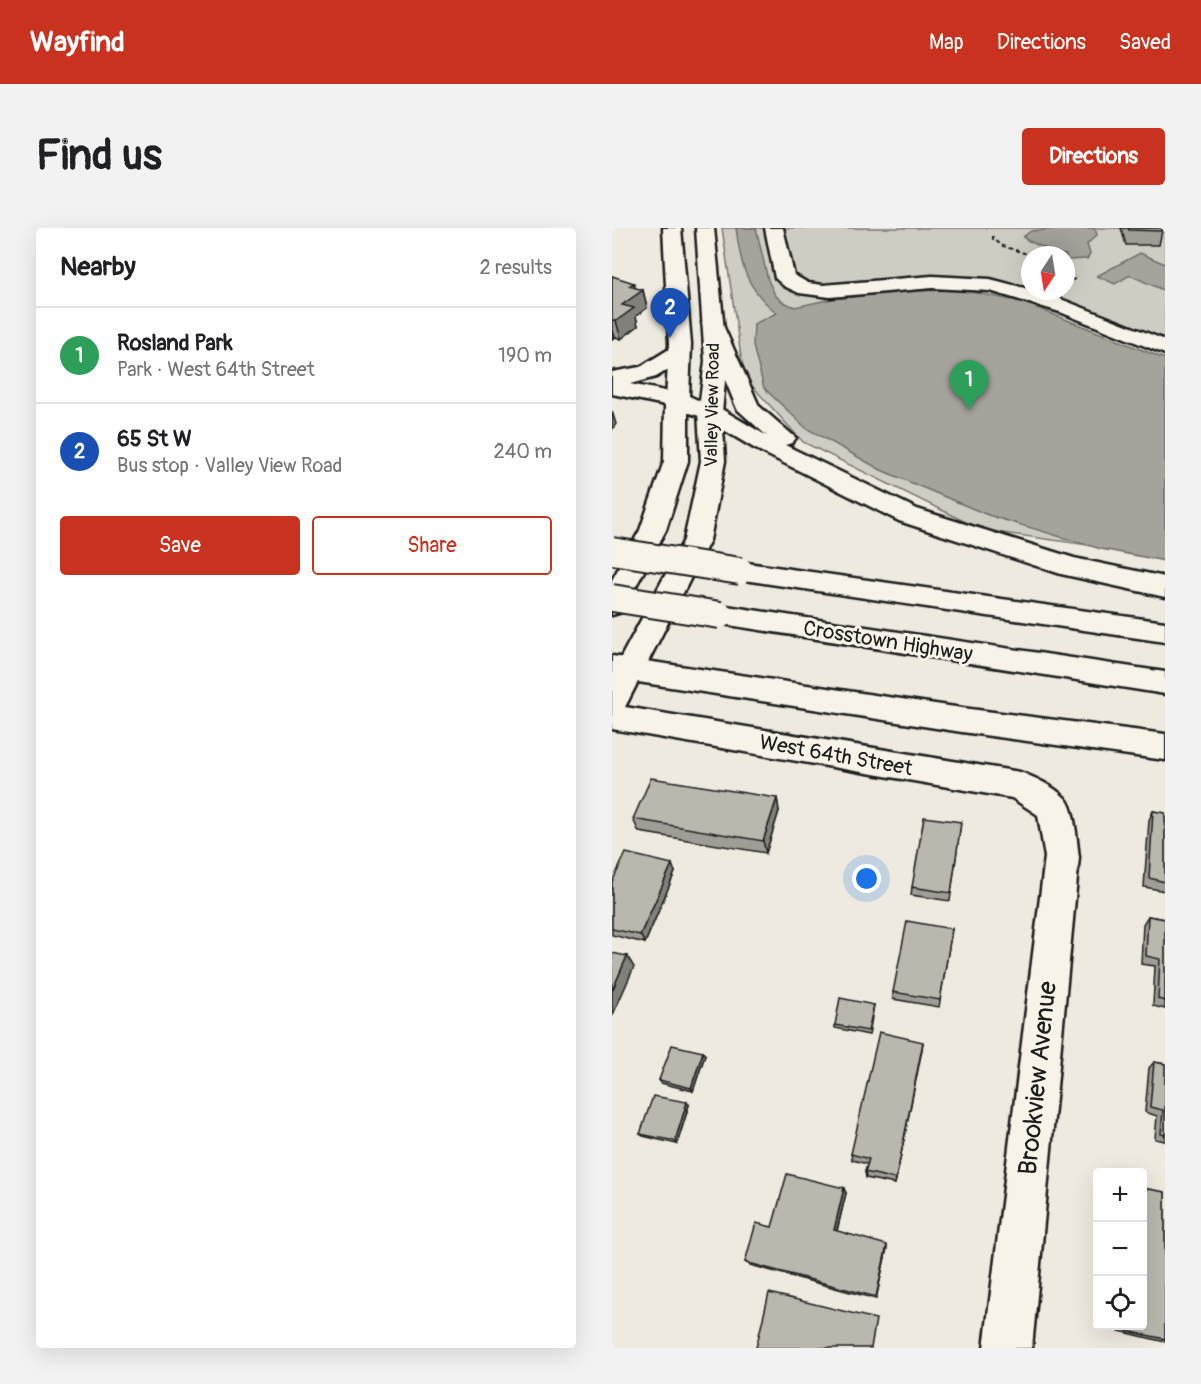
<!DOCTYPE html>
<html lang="en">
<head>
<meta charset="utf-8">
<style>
  :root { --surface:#fff; --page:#f2f2f2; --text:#202124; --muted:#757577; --line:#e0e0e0; --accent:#c8321e }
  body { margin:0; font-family:Pangolin,sans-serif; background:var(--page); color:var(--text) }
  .controls { position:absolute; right:18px; bottom:18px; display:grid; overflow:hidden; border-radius:6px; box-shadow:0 6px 24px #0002 }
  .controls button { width:54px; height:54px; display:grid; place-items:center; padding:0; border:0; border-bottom:2px solid var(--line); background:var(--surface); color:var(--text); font:30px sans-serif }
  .compass { position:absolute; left:409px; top:18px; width:54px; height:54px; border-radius:50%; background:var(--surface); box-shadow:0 6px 24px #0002; rotate:192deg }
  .you { position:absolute; left:255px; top:651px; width:21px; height:21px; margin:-15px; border:4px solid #fff; border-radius:50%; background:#1a73e8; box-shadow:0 0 0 9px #1a73e833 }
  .badge { display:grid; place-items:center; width:39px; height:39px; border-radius:50%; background:var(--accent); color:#fff; font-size:20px; font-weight:700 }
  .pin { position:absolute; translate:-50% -50px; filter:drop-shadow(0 2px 3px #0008) }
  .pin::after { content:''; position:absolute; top:32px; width:21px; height:18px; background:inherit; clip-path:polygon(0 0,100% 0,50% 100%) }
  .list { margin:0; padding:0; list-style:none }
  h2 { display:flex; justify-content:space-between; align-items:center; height:78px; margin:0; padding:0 24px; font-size:26px }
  h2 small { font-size:20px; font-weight:400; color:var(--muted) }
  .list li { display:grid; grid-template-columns:39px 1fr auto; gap:18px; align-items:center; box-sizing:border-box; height:96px; padding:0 24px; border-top:2px solid var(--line) }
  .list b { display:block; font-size:22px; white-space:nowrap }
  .list p { margin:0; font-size:20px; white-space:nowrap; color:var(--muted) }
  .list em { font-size:20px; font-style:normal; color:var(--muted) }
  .actions { display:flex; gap:12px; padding:18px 24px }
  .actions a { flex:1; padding:14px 0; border:2px solid var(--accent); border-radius:6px; text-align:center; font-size:21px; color:var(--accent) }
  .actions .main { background:var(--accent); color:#fff }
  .icon { flex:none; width:33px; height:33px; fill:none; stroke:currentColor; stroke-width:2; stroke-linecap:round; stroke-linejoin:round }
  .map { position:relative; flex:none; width:553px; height:1120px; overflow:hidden; border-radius:6px }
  header { display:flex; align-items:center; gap:36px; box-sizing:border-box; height:84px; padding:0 30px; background:var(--accent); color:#fff }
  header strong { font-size:28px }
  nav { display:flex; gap:33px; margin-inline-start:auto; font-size:21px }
  .intro { display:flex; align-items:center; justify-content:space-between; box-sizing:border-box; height:144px; padding:0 36px }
  h1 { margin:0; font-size:42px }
  .button { padding:15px 27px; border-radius:6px; background:var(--accent); color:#fff; font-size:21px; font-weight:700 }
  main { display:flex; gap:36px; padding:0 36px }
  aside { flex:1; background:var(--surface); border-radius:6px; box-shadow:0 6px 24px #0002 }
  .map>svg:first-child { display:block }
  .green { fill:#cfccc3; stroke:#767470; stroke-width:1.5; fill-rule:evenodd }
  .water { fill:#a6a39d; stroke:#6f6d69; stroke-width:1.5 }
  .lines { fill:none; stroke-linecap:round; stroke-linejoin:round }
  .minor-casing { stroke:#1c1c1c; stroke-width:5 }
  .major-casing { stroke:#1c1c1c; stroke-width:5 }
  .highway-casing { stroke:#1c1c1c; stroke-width:5 }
  .path { stroke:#1c1c1c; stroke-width:2; stroke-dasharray:4 3; stroke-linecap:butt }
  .minor { fill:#f7f3e8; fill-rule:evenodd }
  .major { fill:#f7f3e8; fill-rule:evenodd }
  .highway { fill:#f7f3e8; fill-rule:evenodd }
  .highway-bridge-casing { stroke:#1c1c1c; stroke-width:30; stroke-linecap:butt }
  .highway-bridge { stroke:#f7f3e8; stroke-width:26 }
  .wall { fill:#a09d96; stroke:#1c1c1c; stroke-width:1.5 }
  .shaded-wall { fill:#82807a; stroke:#1c1c1c; stroke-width:1.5 }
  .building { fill:#bab7af; stroke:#1c1c1c; stroke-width:1.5 }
  .labels { text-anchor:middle; stroke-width:6; stroke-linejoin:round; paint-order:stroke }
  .far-street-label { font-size:18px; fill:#1c1c1c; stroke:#f7f3e8 }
  .street-label { font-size:21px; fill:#1c1c1c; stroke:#f7f3e8 }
  .near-street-label { font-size:26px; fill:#1c1c1c; stroke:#f7f3e8 }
</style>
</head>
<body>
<header>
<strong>Wayfind</strong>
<nav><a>Map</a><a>Directions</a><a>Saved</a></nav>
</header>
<div class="intro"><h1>Find us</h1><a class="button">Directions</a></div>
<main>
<aside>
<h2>Nearby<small>2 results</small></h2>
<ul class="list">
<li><span class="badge" style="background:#2e9e5b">1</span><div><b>Rosland Park</b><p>Park · West 64th Street</p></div><em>190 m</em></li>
<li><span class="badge" style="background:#1a4fb4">2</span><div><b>65 St W</b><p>Bus stop · Valley View Road</p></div><em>240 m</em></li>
</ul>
<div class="actions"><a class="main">Save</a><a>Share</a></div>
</aside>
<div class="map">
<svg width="553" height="1120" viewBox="0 0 553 1120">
  <rect width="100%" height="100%" fill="#eeeae0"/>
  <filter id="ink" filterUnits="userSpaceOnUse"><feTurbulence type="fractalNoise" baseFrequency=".0167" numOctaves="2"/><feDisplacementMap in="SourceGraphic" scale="12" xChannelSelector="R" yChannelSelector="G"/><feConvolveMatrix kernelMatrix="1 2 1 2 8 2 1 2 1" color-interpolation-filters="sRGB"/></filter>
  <g filter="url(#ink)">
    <path class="green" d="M110,0H553V328L370,302L191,214L132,149ZM418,27H454V63H418Z"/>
    <g class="water">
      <path d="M124,0H144L156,52L163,67L171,74L183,79L220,71L293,63L350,62L410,74L553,131V333L489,321L376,287L269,242L194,200L152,160L141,118L142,96L165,85C134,60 129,39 124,0Z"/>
      <path d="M456,0H481L484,3L485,7L475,16L478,26L475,31L455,32L454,27C449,27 414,13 411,9L419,3Z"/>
      <polygon points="528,25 553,36 553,63 518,47 503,56 485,48"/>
    </g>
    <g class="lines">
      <defs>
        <g id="minor">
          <polygon points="153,0 171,0 182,47 196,55 211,57 320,48 378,51 436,66 553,112 553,126 448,84 378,63 320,60 218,69 187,65 172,58 163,50"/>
          <polygon points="67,119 75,120 78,125 75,130 44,149 18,156 73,167 76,172 76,233 54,302 10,384 0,387 0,352 28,302 52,233 53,177 0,166 0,144 28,139 59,120"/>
          <path d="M98,177L106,179L110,184L113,233L98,312L13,479L408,544C422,549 443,559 453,570C463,579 465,615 467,629L420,1120H372L433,629L426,587L400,570L0,501V446L72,312L89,233L86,184L90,179Z"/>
        </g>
        <path id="major" d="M51,0H69L79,116L77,168L88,173L93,133L84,0H102L115,133L110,184L106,189C94,192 61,182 54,172L57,116Z"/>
        <g id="highway">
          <polygon points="100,89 107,91 110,95 147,178 184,210 180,215 173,217 305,281 462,330 553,349 553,369 449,346 287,293 142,220 90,189 86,184 90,179 98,177 106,179 155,208 125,181 90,95 93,91"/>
          <polygon points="128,334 553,394 553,414 118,350 114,343 118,336"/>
          <polygon points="108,377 553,444 553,466 98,394 94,387 98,380"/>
          <polygon points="0,428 350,480 553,506 553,532 350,504 0,450"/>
        </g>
      </defs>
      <use href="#minor" class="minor-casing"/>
      <use href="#major" class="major-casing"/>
      <use href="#highway" class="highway-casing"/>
      <g class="path">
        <polyline points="381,8 381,11 391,18 418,27"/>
        <polyline points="454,48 460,52 466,50"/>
      </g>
      <use href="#minor" class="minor"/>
      <use href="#major" class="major"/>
      <use href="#highway" class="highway"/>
      <defs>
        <g id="highway-bridge">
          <polyline points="0,323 128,343"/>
          <polyline points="0,370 108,387"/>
        </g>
      </defs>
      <use href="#highway-bridge" class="highway-bridge-casing"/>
      <use href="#highway-bridge" class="highway-bridge"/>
    </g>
    <g class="wall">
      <polygon points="509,0 550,0 550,3 547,17 514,17"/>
      <polygon points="0,48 23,60 31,62 35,80 24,88 26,98 9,111 3,109 0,111"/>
      <polygon points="165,570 167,583 154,625 27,604 21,591"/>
      <polygon points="541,583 553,585 553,663 532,659 537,592"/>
      <polygon points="349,594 338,673 299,667 300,659"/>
      <polygon points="63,644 33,715 0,707 0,654"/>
      <polygon points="536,688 553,691 553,781 541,778 543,738 529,736 531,696"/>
      <polygon points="340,701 327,779 281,771 281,764"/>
      <polygon points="262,777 257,807 223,800 223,797"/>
      <polygon points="311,814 283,956 254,950 253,944 255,936 240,932 239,926"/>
      <polygon points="93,827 81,863 49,855 47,852"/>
      <polygon points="542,834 553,836 553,913 543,911 545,888 533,884 537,840"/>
      <polygon points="77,877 65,916 31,908 28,906"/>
      <polygon points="553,964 553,1114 507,1103 508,1098 531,1098"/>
      <polygon points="234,965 225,1003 275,1020 264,1071 138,1037 133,1034 160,999"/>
    </g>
    <g class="shaded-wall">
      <polygon points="22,55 25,66 31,62 35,80 24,88 26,98 9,111 4,93 17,58"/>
      <polygon points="0,99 3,109 0,111"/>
      <polygon points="0,183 4,196 0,202"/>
      <polygon points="165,570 167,583 154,625 151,613"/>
      <polygon points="60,636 63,644 33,715 28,707"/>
      <polygon points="15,728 22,739 0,789 0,763"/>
      <polygon points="311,814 310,822 283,956 284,951"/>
      <polygon points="91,824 93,827 81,863 79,860"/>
      <polygon points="75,874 77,877 65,916 63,913"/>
      <polygon points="232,960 234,965 224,1006 222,1002"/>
      <polygon points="275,1017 275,1020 264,1071 264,1069"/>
    </g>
    <g class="building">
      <polygon points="517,0 550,0 550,3 517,2"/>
      <polygon points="0,48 22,55 17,58 31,62 10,77 22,80 4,93 0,92"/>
      <polygon points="39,550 165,570 151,613 21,591"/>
      <polygon points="541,583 553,585 553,654 537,650"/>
      <polygon points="312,589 349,594 339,665 300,659"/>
      <polygon points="14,625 60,636 28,707 0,701 0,654"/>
      <polygon points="536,688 553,691 553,773 546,771 548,731 534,728"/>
      <polygon points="295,693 340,701 328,772 281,764"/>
      <polygon points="0,725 15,728 0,763"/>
      <polygon points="228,770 262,777 256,803 223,797"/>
      <polygon points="267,804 311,814 284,951 253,944 257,931 239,926"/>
      <polygon points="60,817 91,824 79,860 47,852"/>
      <polygon points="542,834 553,836 553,907 549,906 551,882 538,879"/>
      <polygon points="41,868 75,874 63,913 28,906"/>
      <polygon points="175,946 232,960 222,1002 275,1017 264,1069 133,1034 144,995 160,999"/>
      <polygon points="531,960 553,964 553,1111 515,1103 515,1098 531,1098"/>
      <polygon points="157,1065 264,1091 259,1120 144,1120"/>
    </g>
  </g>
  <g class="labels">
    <g class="far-street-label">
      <text transform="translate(100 177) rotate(-89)" y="6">Valley View Road</text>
    </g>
    <g class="street-label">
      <text transform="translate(276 413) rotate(9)" y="7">Crosstown Highway</text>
      <text transform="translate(224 527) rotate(10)" y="7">West 64th Street</text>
    </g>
    <g class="near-street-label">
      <text transform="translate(425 850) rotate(-84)" y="9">Brookview Avenue</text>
    </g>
  </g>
</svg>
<div class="controls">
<button>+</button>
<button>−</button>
<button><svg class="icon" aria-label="locate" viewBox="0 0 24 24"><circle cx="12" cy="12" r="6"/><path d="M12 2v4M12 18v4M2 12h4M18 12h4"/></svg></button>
</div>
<svg class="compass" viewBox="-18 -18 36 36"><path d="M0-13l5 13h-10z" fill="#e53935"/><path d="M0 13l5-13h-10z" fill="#757577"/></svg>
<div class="you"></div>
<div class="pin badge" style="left:357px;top:182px;background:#2e9e5b">1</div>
<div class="pin badge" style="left:58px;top:110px;background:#1a4fb4">2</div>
</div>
</main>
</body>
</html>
